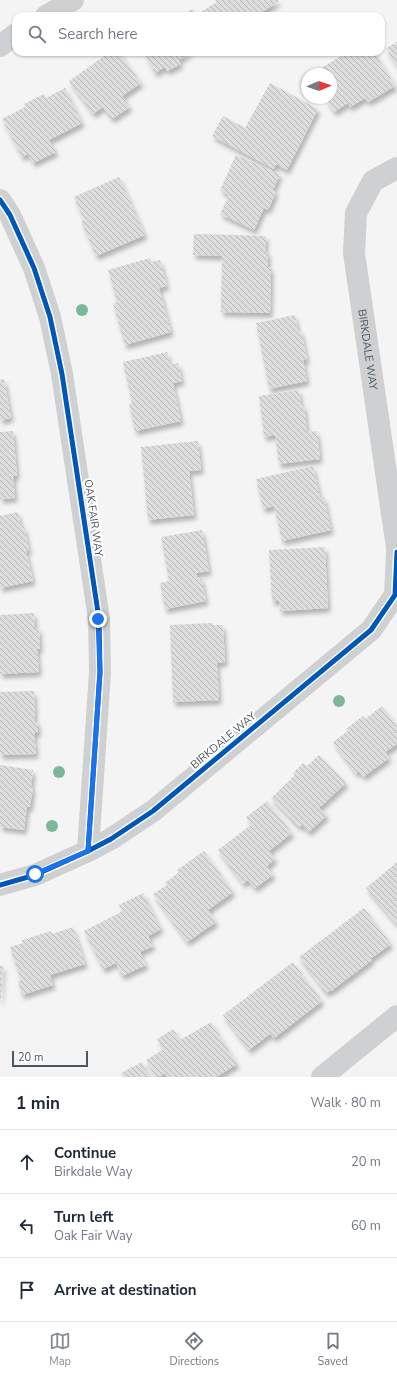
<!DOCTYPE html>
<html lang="en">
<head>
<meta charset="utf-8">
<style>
  :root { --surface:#fff; --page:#f2f2f3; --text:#1f2937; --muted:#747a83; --line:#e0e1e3; --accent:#868d94 }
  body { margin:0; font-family:"Nunito Sans",sans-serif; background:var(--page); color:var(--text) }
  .compass { position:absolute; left:301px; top:68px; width:36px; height:36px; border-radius:50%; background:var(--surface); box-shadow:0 1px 3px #0004; rotate:88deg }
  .scale { position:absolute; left:12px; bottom:10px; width:76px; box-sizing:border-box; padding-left:4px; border:2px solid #4a5661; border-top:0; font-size:11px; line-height:14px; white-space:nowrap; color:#4a5661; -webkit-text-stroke:3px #fff; paint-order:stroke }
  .stop { position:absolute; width:12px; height:12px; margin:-9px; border:3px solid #1a73e8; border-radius:50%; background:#fff }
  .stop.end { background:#1a73e8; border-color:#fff; box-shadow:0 1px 4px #0008 }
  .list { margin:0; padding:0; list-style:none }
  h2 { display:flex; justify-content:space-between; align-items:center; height:52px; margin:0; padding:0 16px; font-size:17px }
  h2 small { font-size:13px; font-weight:400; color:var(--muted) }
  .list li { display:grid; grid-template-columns:26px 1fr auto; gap:12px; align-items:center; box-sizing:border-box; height:64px; padding:0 16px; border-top:1px solid var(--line) }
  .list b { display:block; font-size:15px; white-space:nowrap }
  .list p { margin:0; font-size:13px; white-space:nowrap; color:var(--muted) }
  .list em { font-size:13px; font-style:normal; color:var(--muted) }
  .icon { flex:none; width:22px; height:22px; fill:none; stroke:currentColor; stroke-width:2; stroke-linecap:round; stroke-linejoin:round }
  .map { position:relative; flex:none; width:397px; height:1077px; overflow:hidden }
  .search { position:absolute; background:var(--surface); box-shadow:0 1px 3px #0004; left:12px; right:12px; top:12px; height:44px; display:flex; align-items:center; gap:10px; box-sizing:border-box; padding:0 14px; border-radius:12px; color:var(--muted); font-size:15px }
  .sheet { height:244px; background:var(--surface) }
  nav { display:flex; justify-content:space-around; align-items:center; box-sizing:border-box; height:56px; border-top:1px solid var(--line); background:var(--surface); font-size:11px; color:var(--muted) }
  nav a { display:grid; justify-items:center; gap:2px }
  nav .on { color:var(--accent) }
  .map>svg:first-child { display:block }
  .building { fill:url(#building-back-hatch); filter:url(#shadow) }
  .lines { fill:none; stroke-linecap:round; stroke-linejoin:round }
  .minor { stroke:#ced0d2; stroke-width:22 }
  .cycleway-casing { stroke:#fff; stroke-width:8 }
  .cycleway { stroke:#0057b8; stroke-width:5 }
  .tree { fill:#7ab899 }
  .route { stroke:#1a73e8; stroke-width:5 }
  .labels { text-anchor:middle; stroke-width:4; stroke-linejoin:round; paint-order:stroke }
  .street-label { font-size:11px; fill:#4a5661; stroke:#fff }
</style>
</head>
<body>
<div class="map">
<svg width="397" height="1077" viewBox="0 0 397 1077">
  <defs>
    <pattern id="building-back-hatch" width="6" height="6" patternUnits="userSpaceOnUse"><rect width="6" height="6" fill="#ddddde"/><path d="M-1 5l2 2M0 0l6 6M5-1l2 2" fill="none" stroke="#b5b6b7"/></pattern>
    <filter id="shadow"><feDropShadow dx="2.5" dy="4.5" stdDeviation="2" flood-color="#0004"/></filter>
  </defs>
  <rect width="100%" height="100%" fill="#f4f4f4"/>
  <g class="building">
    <polygon points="215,0 278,0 279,1 256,16 206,16 202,11 217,2"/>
    <polygon points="193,9 196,16 179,16"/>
    <polygon points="397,42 397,66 386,48"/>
    <polygon points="110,52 119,52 141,83 122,96 130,107 112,119 103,107 93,114 69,81"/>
    <polygon points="144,52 192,52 178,60 181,64 167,71 165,67 155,73"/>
    <polygon points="347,52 374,52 395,86 368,102 365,98 350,107 348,103 334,112 325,98 331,98 331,74 312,74"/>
    <polygon points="270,83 318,109 287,170 276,164 274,169 212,136 223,116 245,128"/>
    <polygon points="65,88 82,123 49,140 56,152 33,163 28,154 22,157 2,119 25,107 24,104 44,94 46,98"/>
    <polygon points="236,155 280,174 273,190 276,192 268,210 264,208 254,230 220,214 229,195 220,190"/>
    <polygon points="119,177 145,235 96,256 81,221 84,220 74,197"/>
    <polygon points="194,234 266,236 265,252 268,252 268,267 271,268 270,313 221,312 222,256 193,255"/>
    <polygon points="150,258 152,262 160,260 167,286 159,288 171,332 125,345 113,304 117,302 108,270"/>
    <polygon points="295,315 298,331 301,331 307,360 303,360 307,381 269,389 256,323"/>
    <polygon points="167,352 170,365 178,363 182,381 173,383 181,421 135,431 129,404 132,403 123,362"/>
    <polygon points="4,379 11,418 0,420 0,380"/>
    <polygon points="299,390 301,406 304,405 307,432 317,431 320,459 279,464 275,435 264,437 259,396"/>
    <polygon points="13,431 17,476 13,476 15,498 0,499 0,432"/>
    <polygon points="198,441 201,470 189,471 194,515 148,520 141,447"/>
    <polygon points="313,466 320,498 324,497 331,530 282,541 274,506 263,509 256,479"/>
    <polygon points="18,512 21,527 24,526 29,550 26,551 33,581 0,588 0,516"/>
    <polygon points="202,530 209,571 196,573 197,578 201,577 206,601 165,609 160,583 169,581 161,537"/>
    <polygon points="325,547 328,608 280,611 279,601 272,601 269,550"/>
    <polygon points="34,613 35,629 39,628 40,649 37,649 39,672 0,674 0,615"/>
    <polygon points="213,623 213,625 223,625 225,662 217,663 219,700 173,702 170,625"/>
    <polygon points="34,691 35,722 38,722 38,733 34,733 36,754 0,755 0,692"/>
    <polygon points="382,706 397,727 397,744 385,752 389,758 363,777 359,771 356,774 333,742 348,731 346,729 363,716 365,719"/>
    <polygon points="319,755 346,783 319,808 327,815 309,832 302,825 299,827 271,798 295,775 293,773 303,763 307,766"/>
    <polygon points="0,765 33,770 31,787 33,787 30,807 27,807 24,830 0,827"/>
    <polygon points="267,801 292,833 269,851 275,859 267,866 273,875 255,888 248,880 243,884 218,850 252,824 246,817"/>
    <polygon points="204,851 233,892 208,910 216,922 187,942 153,894 167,885 165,883 178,873 177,870"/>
    <polygon points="397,862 397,925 366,888"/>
    <polygon points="143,893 161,929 148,936 153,946 140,952 146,965 122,976 116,963 103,969 84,931 123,911 119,905"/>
    <polygon points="364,908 391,944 370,959 372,960 331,991 331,990 326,993 299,957"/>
    <polygon points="73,927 85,964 50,975 53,985 22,995 18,981 21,981 10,947 23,943 22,940 51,931 52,934"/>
    <polygon points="293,962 322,1001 274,1038 270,1034 249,1050 223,1015"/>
    <polygon points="0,966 3,966 1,1001 0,1001"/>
    <polygon points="211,1022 237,1064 216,1077 167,1077 165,1073 159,1077 156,1077 146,1060 164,1049 157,1039 173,1029 180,1040"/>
    <polygon points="142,1062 149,1077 123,1077 121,1073"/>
  </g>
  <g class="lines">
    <g class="minor">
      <polyline points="46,16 73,0"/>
      <polyline points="0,46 16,34"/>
      <path id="s1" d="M397,168L373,181L356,213L354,253L397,548"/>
      <polyline points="0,200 10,215 34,268 50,317 62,374 99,619 100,672 88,851"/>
      <polyline points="0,885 35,875 88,851 111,839 153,811 371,630 395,595 397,552"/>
      <polyline points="322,1077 397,1016"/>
    </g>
    <defs>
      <g id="cycleway">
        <polyline points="0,200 10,215 34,268 50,317 62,374 99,619 100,672 88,851"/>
        <polyline points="0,885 35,875 88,851 111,839 153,811 371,630 395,595 397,552"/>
      </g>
    </defs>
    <use href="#cycleway" class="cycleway-casing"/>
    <use href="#cycleway" class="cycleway"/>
  </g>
  <g class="tree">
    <circle cx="82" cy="310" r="6"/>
    <circle cx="339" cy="701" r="6"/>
    <circle cx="59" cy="772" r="6"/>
    <circle cx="52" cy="826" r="6"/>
  </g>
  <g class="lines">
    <polyline class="route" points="35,874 88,851 100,672 98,619"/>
  </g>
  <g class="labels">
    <g class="street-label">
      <text dy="4" stroke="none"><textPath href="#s1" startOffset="201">BIRKDALE WAY</textPath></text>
      <text transform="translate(94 518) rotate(82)" y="4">OAK FAIR WAY</text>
      <text transform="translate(223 740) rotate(-40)" y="4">BIRKDALE WAY</text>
    </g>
  </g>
</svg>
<svg class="compass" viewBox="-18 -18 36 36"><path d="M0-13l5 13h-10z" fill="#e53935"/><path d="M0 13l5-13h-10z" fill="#747a83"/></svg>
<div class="scale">20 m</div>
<div class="stop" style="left:35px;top:874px"></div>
<div class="stop end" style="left:98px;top:619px"></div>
<div class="search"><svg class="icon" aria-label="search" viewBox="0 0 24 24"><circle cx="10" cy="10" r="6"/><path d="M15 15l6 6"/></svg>Search here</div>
</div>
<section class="sheet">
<h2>1 min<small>Walk · 80 m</small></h2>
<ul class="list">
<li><svg class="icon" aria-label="ahead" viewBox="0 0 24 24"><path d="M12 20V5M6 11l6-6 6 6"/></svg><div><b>Continue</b><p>Birkdale Way</p></div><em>20 m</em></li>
<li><svg class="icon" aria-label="left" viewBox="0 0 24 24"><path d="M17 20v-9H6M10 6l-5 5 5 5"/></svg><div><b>Turn left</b><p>Oak Fair Way</p></div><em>60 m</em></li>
<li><svg class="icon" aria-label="arrive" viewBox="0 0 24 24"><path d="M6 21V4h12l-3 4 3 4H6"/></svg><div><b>Arrive at destination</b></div></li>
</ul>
</section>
<nav>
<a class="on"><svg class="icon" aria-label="map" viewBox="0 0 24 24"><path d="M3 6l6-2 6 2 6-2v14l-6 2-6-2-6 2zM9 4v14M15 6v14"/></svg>Map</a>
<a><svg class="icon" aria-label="directions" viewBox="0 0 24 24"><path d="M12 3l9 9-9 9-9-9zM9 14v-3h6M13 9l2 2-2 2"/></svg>Directions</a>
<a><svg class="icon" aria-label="saved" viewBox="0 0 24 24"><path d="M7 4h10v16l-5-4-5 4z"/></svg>Saved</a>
</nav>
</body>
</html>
